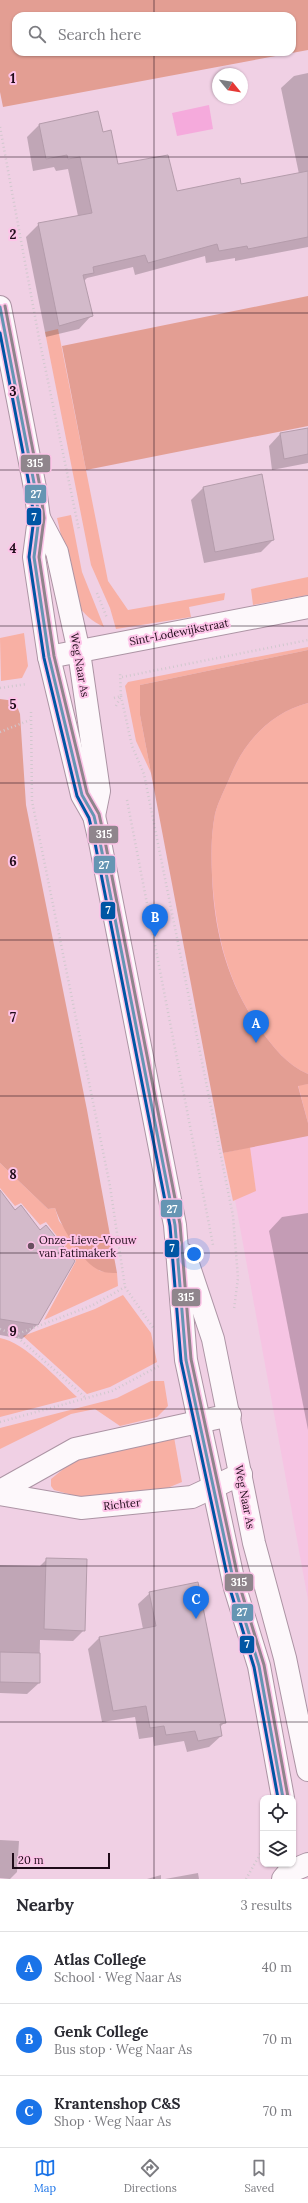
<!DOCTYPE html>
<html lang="en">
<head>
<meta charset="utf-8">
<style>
  :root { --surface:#fff; --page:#f2f2f3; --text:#2b2b33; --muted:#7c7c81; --line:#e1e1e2; --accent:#1a73e8 }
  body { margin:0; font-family:Lora,serif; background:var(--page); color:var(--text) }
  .controls { position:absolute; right:12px; bottom:12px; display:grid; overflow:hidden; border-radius:8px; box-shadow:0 1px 3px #0004 }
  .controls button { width:36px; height:36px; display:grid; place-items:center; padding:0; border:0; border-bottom:1px solid var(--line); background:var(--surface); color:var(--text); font:20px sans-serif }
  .compass { position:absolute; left:212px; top:68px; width:36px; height:36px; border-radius:50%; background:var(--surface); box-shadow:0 1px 3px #0004; rotate:120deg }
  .scale { position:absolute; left:12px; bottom:10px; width:98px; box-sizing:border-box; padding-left:4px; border:2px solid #1f0b19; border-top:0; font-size:11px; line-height:14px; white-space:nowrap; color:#1f0b19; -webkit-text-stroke:3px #fdc3e8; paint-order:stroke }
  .you { position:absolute; left:194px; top:1254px; width:14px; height:14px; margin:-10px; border:3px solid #fff; border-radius:50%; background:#1a73e8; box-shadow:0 0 0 6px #1a73e833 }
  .badge { display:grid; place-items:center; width:26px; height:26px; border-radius:50%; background:var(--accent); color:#fff; font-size:13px; font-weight:700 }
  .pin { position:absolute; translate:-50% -33px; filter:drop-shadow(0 1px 2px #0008) }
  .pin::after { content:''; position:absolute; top:21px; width:14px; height:12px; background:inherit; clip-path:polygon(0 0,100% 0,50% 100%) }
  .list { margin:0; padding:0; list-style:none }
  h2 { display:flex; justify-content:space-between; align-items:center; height:52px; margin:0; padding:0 16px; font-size:17px }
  h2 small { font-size:13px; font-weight:400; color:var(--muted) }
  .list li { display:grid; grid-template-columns:26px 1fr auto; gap:12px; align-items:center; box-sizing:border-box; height:72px; padding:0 16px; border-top:1px solid var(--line) }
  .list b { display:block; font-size:15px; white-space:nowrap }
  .list p { margin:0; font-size:13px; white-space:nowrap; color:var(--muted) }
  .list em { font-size:13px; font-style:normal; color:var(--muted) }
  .icon { flex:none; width:22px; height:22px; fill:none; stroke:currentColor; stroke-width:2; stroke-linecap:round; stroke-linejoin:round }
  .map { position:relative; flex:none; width:308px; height:1879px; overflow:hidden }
  .search { position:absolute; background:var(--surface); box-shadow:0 1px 3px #0004; left:12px; right:12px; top:12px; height:44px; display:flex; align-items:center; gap:10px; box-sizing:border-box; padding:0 14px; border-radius:12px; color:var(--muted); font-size:15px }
  .sheet { height:268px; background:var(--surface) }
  nav { display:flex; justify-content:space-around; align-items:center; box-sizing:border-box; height:56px; border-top:1px solid var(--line); background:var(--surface); font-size:11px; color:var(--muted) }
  nav a { display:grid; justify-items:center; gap:2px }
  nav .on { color:var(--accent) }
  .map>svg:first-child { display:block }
  .built { fill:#f6c4e3 }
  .green { fill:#f8b0a4 }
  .forest { fill:#e39e93; fill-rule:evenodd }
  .water { fill:#f5aadc }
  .shadow { fill:#0003 }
  .building { fill:#d3baca; stroke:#b49cab }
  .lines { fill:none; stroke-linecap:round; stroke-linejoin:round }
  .minor-casing { stroke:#ac94a4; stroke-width:24 }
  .secondary-casing { stroke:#ac94a4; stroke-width:24 }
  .path { stroke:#d1c8ce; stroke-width:2.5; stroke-dasharray:1 3; stroke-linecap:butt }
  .minor { stroke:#fdf8fb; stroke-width:22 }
  .secondary { stroke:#fdf8fb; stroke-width:22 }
  .bus-1-casing { stroke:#fdc3e8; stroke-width:6 }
  .bus-2-casing { stroke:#fdc3e8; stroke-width:6 }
  .bus-3-casing { stroke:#fdc3e8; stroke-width:6 }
  .bus-1 { stroke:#6595b3; stroke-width:3 }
  .bus-2 { stroke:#0056a4; stroke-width:3 }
  .bus-3 { stroke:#8f858c; stroke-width:3 }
  .grid { fill:none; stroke:#1f0b19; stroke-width:1; stroke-opacity:0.55 }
  .poi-dot { fill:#685060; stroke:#fdc3e8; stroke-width:1.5 }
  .labels { text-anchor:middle; stroke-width:4; stroke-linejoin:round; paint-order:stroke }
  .street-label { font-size:11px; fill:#1f0b19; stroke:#fdc3e8 }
  .poi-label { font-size:11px; fill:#1f0b19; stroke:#fdc3e8; text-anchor:start }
  .grid-label { font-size:13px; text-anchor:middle; font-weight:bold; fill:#1f0b19; stroke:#fdc3e8; stroke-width:4; stroke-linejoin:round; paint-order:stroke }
  .line-badge { stroke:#fdc3e8; stroke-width:1.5 }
  .badge-label { font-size:11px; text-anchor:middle; font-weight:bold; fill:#fff }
</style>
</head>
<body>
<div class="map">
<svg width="308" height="1879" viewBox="0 0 308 1879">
  <rect width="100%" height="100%" fill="#f0d0e4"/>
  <polygon class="built" points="308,681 308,1600 225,1145 140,715"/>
  <g class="green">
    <polygon points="58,329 108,581 128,610 225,593 224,600 189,607 191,617 116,629 110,608 91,565 45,332"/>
    <path d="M71,515L82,572L104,627C92,621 84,615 77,603L57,518Z"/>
    <polygon points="308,577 308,595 253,605 251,589"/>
    <polygon points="24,633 28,666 22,678 1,681 0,638"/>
    <polygon points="308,647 308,650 140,685 140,715 151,773 136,741 125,686 128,682"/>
    <path d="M308,703V1074C287,1065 273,1047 260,1029C227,983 215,931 212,875C211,855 211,834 215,814C218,802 225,789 230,777C244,742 270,713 308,703Z"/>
    <polygon points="308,1084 308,1123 298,1085"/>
    <polygon points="250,1147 256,1191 233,1201 223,1153"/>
    <polygon points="0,1163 48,1209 55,1208 59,1221 100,1271 117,1273 118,1286 44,1320 76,1261 46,1222 40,1225 21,1203 15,1206 0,1188"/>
    <polygon points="123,1295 151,1333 157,1362 110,1387 87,1394 23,1336 95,1309"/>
    <path d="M0,1338C25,1342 58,1380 77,1397L0,1417Z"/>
    <polygon points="151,1381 164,1381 168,1406 157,1417 120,1426 95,1409 71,1414 0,1449 0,1428 117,1398"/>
    <polygon points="174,1437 182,1482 165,1489 87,1499 54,1490 51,1486 51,1479 67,1466 85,1457"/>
  </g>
  <g class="forest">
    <path d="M0,0H308V50L3,107L0,92ZM16,16H292V52H16Z"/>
    <polygon points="308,296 308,426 86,470 62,346"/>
    <path d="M308,650V703C270,713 244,742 230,777C225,789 218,802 215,814C211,834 211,855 212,875C214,931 227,983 260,1029C273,1047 287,1065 308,1074V1084L298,1086L308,1123V1136L223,1153L140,715V685Z"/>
    <path d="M0,699L15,701L20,714L26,805L87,1110L117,1273C112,1273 106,1273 101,1271C82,1264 61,1226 55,1208L48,1209L0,1163Z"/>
  </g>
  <polygon class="water" points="209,105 213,129 177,136 172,113"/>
  <g class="shadow">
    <polygon points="308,73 308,247 235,261 235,258 206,263 205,256 135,275 133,267 87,278 83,282 91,316 79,329 46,337 26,237 39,224 78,216 68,169 56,171 54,167 33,171 27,137 39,125 102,133 118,166 176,192 241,186 299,174 281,88 294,76"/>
    <polygon points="308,429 308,463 272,470 269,446 280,434"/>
    <polygon points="261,475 273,540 261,552 204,563 191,500 203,488"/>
    <polygon points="0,1191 37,1325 22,1339 0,1335"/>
    <polygon points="308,1213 308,1430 269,1231 282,1217"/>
    <polygon points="47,1559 84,1630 73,1641 40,1640 39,1683 27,1694 0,1693 0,1565 40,1566"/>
    <polygon points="150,1593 225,1722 219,1728 221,1736 209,1747 187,1752 184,1741 154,1746 153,1737 139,1739 135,1717 102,1722 88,1649 100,1637 143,1629 138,1604"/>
    <polygon points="0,1840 19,1841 17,1872 10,1879 0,1878"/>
    <polygon points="198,1873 199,1879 165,1879"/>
    <polygon points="161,1875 161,1879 147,1879"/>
  </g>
  <g class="building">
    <polygon points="98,111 103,132 111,130 118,164 168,155 177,191 240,178 241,184 308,171 308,237 248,249 247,246 219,251 217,244 148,263 145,255 93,267 94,273 83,275 93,316 59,326 38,223 92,213 80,157 68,159 67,155 46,159 39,124"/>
    <polygon points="308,428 308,454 284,459 280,433"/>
    <polygon points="262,474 274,540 215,552 203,487"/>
    <polygon points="0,1190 15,1210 21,1205 40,1230 46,1225 75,1261 38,1325 0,1319"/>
    <polygon points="46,1558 87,1559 85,1631 44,1629"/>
    <polygon points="198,1582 226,1723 220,1724 222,1736 198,1741 195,1731 166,1735 164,1726 150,1728 146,1706 113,1711 99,1637 156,1626 149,1592"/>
    <polygon points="0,1652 40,1653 40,1683 0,1682"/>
  </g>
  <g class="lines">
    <defs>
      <g id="minor">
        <polyline points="49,657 308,607"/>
        <polyline points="0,1491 75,1449 230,1415"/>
        <polyline points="0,1494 81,1508 192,1497 241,1474"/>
      </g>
      <g id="secondary">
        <polyline points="0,307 35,488 39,518 34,557 49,657 82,795 94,816 100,842 175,1225 186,1360 235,1588 259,1666 283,1798"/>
        <polyline points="39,518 57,552 79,652 99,791 94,816"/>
        <polyline points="185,1255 213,1339 254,1543 285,1658 308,1770"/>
        <polyline points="283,1879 289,1872 308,1864"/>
      </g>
    </defs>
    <use href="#minor" class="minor-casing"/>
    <use href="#secondary" class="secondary-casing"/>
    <g class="path">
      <polyline points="0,127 39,338 79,530"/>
      <polyline points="97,593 107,618"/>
      <polyline points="122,677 308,640"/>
      <polyline points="0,688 27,684"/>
      <polyline points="121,696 132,746 144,774 233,1216 238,1278 234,1309"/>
      <polyline points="114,698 121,696 120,673"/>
      <polyline points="116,706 121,696"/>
      <polyline points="31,712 32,801 110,1186 125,1287 154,1329"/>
      <polyline points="0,732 30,720"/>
      <polyline points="127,800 213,1245"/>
      <polyline points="0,1329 15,1335 93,1305 125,1287"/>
      <polyline points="15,1335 86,1398"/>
      <polyline points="0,1422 112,1391 159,1366"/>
      <polyline points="246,1879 263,1849"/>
    </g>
    <use href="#minor" class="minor"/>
    <use href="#secondary" class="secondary"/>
    <defs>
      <polyline id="bus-1" points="0,307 35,488 39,518 34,557 49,657 82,795 94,816 100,842 175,1225 186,1360 235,1588 259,1666 283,1798"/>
      <polyline id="bus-2" points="0,333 30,489 34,518 29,557 44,658 77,796 89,818 95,843 170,1226 181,1361 230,1589 254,1667 278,1798"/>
      <polyline id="bus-3" points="5,306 40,487 44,518 39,557 54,656 87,793 99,814 105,841 180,1224 191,1359 240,1587 264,1665 288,1797"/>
    </defs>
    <use href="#bus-1" class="bus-1-casing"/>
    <use href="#bus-2" class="bus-2-casing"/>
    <use href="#bus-3" class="bus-3-casing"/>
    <use href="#bus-1" class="bus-1"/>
    <use href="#bus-2" class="bus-2"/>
    <use href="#bus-3" class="bus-3"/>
  </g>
  <path class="grid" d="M154,0V16M154,52V1879M0,157H308M0,313H308M0,470H308M0,626H308M0,783H308M0,940H308M0,1096H308M0,1253H308M0,1409H308M0,1566H308M0,1722H308"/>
  <circle class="poi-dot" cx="31" cy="1246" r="4"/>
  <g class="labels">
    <g class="street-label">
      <text transform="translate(179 632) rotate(-11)" y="4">Sint-Lodewijkstraat</text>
      <text transform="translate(80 665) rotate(80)" y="4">Weg Naar As</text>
      <text transform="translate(245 1497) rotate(79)" y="4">Weg Naar As</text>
      <text transform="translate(122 1504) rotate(-6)" y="4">Richter</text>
    </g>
    <g class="poi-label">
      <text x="39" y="1244">Onze-Lieve-Vrouw<tspan x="39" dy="13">van Fatimakerk</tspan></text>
    </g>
  </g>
  <g class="grid-label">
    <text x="13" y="83">1</text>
    <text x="13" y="239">2</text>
    <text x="13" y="396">3</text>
    <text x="13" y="553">4</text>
    <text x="13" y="709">5</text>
    <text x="13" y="866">6</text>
    <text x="13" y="1022">7</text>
    <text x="13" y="1179">8</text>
    <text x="13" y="1336">9</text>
  </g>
  <g class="line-badge">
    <rect x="20" y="454" width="31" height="19" rx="4" fill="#8f858c"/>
    <rect x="24" y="484" width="23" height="20" rx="4" fill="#6595b3"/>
    <rect x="26" y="507" width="16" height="19" rx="4" fill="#0056a4"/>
    <rect x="88" y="825" width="31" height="19" rx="4" fill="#8f858c"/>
    <rect x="93" y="855" width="23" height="19" rx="4" fill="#6595b3"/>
    <rect x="100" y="901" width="16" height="19" rx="4" fill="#0056a4"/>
    <rect x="160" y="1199" width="23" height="19" rx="4" fill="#6595b3"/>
    <rect x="164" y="1239" width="16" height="19" rx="4" fill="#0056a4"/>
    <rect x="171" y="1288" width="30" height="19" rx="4" fill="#8f858c"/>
    <rect x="224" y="1573" width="30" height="19" rx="4" fill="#8f858c"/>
    <rect x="231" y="1603" width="23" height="19" rx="4" fill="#6595b3"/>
    <rect x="239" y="1635" width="16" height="19" rx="4" fill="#0056a4"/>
  </g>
  <g class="badge-label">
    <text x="35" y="467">315</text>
    <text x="36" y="498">27</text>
    <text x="34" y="521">7</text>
    <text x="104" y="838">315</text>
    <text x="104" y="869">27</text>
    <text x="108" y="914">7</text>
    <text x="172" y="1213">27</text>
    <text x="172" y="1252">7</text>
    <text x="186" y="1301">315</text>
    <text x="239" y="1586">315</text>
    <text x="242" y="1616">27</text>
    <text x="247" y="1648">7</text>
  </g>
</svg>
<div class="controls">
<button><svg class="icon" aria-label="locate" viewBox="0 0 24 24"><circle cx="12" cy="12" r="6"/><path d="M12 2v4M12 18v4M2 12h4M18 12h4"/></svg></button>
<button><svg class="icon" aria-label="layers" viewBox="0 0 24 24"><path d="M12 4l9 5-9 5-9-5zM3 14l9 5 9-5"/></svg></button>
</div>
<svg class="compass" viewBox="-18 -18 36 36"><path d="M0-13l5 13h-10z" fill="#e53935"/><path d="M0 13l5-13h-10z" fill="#7c7c81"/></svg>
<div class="scale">20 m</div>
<div class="you"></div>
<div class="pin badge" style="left:256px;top:1043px">A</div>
<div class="pin badge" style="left:155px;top:937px">B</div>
<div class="pin badge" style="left:196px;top:1619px">C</div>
<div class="search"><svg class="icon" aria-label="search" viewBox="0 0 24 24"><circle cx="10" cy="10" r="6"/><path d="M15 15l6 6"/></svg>Search here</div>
</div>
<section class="sheet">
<h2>Nearby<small>3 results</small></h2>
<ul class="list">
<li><span class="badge">A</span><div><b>Atlas College</b><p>School · Weg Naar As</p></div><em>40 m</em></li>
<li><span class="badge">B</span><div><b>Genk College</b><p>Bus stop · Weg Naar As</p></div><em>70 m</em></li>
<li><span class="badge">C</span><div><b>Krantenshop C&amp;S</b><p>Shop · Weg Naar As</p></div><em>70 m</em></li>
</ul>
</section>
<nav>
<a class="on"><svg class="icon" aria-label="map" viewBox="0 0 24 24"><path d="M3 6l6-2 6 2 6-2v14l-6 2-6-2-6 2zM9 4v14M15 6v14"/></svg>Map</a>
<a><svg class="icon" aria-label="directions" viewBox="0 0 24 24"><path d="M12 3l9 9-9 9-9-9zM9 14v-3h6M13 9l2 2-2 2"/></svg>Directions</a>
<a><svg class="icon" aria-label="saved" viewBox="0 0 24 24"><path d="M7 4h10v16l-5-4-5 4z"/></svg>Saved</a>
</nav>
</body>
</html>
